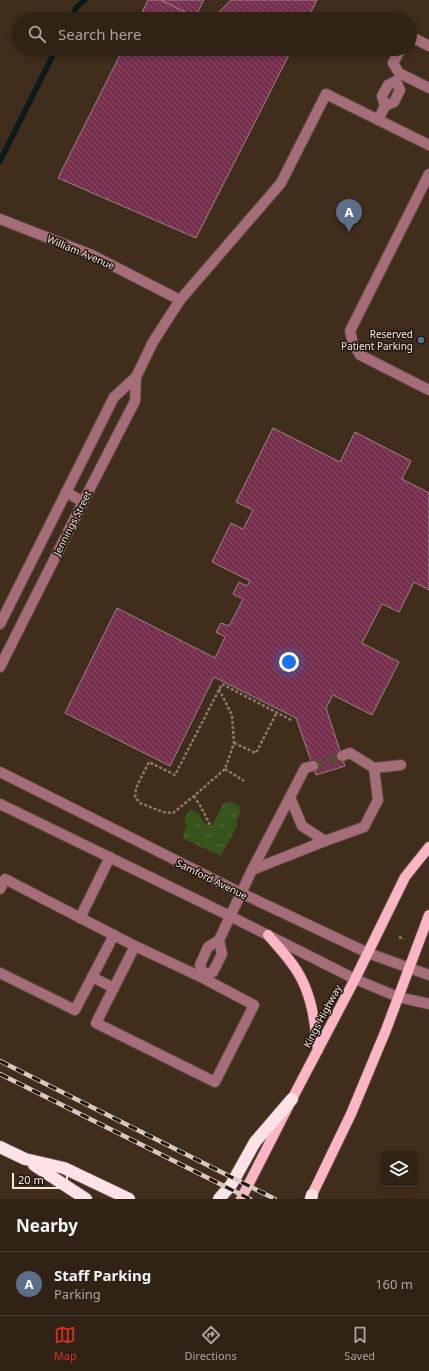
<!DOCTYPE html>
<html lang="en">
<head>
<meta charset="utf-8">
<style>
  :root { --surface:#302215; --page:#382a1e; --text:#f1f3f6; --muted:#a8a4a0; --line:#4b3f34; --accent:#d93025 }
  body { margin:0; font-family:"Noto Sans",sans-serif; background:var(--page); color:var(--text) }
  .controls { position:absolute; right:12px; bottom:12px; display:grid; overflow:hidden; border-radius:0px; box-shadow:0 2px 6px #0003 }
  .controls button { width:36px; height:36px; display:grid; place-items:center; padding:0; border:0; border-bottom:1px solid var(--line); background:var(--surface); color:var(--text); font:20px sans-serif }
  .scale { position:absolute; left:12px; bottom:10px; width:56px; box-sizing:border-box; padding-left:4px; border:2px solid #f3e7dc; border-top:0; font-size:11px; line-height:14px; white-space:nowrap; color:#f3e7dc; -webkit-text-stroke:3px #201710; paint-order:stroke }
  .you { position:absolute; left:289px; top:662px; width:14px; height:14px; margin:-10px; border:3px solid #fff; border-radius:50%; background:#1a73e8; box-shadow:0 0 0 6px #1a73e833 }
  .badge { display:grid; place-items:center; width:26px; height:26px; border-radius:50%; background:var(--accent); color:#fff; font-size:13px; font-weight:700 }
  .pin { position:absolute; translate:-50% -33px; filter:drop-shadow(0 1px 2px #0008) }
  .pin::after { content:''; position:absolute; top:21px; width:14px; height:12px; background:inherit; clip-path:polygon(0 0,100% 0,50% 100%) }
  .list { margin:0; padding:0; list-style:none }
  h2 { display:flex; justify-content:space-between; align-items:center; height:52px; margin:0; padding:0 16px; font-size:17px }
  h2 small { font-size:13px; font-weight:400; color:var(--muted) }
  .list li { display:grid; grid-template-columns:26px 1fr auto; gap:12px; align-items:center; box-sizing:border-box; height:64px; padding:0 16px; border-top:1px solid var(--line) }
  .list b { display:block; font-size:15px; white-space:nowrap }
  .list p { margin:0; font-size:13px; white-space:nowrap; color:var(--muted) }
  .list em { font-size:13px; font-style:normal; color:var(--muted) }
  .icon { flex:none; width:22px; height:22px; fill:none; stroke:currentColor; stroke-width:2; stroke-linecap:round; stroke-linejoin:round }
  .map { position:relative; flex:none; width:429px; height:1199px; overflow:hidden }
  .search { position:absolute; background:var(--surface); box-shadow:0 2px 6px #0003; left:12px; right:12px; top:12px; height:44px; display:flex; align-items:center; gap:10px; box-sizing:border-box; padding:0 14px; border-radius:22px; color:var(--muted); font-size:15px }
  .sheet { height:116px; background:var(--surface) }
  nav { display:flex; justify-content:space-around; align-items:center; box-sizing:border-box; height:56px; border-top:1px solid var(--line); background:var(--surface); font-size:11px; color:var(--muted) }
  nav a { display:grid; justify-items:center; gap:2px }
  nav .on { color:var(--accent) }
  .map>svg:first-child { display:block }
  .grass { fill:url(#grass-tufts) }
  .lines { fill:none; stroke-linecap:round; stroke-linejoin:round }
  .stream { stroke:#0a1a1b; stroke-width:5.5 }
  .building { fill:url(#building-back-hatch); stroke:#9f818b }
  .minor-tunnel { stroke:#5b4939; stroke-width:10; stroke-dasharray:10 5; stroke-linecap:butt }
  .minor-casing { stroke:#5d4b3b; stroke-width:12 }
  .major-casing { stroke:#5d4b3b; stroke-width:12 }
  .highway-casing { stroke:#5d4b3b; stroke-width:14 }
  .path { stroke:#8b7b6c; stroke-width:2.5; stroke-dasharray:3 2; stroke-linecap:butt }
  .minor { stroke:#a56c79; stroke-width:10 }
  .major { stroke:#fcb5c4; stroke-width:10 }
  .highway { stroke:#ffe2e7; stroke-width:12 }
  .rail-casing { stroke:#d6c9bd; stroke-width:4.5 }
  .rail { stroke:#201710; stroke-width:3; stroke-dasharray:9; stroke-linecap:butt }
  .service-dot { fill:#5c6f8a; stroke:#201710; stroke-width:1.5 }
  .labels { text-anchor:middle; stroke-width:3; stroke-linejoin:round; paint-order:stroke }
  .street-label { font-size:10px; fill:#f3e7dc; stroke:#201710 }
  .poi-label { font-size:10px; fill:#f3e7dc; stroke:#201710; text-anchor:end }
</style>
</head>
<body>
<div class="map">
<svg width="429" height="1199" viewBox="0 0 429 1199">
  <defs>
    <pattern id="grass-tufts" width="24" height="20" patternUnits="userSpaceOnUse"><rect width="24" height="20" fill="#36541c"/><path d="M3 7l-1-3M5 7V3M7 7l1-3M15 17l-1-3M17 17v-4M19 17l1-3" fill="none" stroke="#546d3c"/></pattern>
    <pattern id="building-back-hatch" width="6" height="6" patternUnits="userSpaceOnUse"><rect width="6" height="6" fill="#76304e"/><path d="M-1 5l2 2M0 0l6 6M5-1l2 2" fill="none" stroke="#8a4e67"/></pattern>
  </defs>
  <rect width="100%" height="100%" fill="#402d1c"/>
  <polygon class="grass" points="230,801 239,806 240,813 236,821 237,826 221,856 184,839 183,833 187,826 184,820 190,809 199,814 204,823 211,827 223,804"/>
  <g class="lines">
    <g class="stream">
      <polyline points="71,19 76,8 85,0"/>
      <polyline points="0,161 56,49"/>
    </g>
  </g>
  <g class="building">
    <polygon points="148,0 161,0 195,17 195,19 139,19"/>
    <polygon points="161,0 204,0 195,17"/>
    <polygon points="231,0 317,0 307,19 212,19"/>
    <polygon points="123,49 292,49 196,238 58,178"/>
    <polygon points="273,428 340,462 355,432 411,461 402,479 429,493 429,590 414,582 399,612 382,604 362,643 399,662 372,715 333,695 326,708 345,766 316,775 296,718 214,677 170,766 65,713 117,608 215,658 225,637 216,632 221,623 229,626 243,599 233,594 239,582 247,586 250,581 212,562 231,523 243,529 253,510 236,502"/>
  </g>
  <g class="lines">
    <polyline class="minor-tunnel" points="313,766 342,756"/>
    <defs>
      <g id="minor">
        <polyline points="410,36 429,46"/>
        <polyline points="401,49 393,63 399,73 429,88"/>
        <polyline points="378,120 385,106 382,96 388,85 396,81 400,90 394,102 385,106"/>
        <polyline points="429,174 350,331 353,343 360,355 429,390"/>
        <polyline points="0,219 92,255 180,300"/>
        <polyline points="66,492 83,502"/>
        <polyline points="0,624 114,397 136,377 153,342 180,300 281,183 326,94 429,145"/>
        <polyline points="0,667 83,502 135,401 136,377"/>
        <polyline points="313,766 305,768 290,797 302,826 325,841 364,827 378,800 374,768 350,753 342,756"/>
        <polyline points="374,768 401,765"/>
        <polyline points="0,772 241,893 368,953 429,975"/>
        <polyline points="0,804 230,916 355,979 398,997 429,1004"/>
        <polyline points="252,870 325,841"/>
        <polyline points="0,889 5,879 135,946"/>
        <polyline points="80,918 110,857"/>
        <polyline points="0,973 75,1010 114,935"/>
        <polyline points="203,974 200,965 208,947 219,940 252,870 290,797"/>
        <polyline points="92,977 114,988"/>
        <polyline points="201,977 254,1005 215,1082 96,1023 135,946 201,977 203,974 213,972 222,954 219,940"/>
      </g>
      <g id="major">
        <path d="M268,935C280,949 294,963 302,980C313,1002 315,1026 318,1050"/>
        <polyline points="241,1199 292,1099 355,979 405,877 429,847"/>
        <polyline points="310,1199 351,1114 386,1030 429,915"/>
      </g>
      <g id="highway">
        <polyline points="0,1147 25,1159 64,1168 129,1199"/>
        <polyline points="34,1165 86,1199"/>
        <polyline points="219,1199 231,1185 255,1142 292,1099"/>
        <polyline points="311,1199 312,1195"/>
      </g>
    </defs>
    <use href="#minor" class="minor-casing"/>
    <use href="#major" class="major-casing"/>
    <use href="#highway" class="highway-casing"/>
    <g class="path">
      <polyline points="219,689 232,715 234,743 225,769 194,796 173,813 163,812 140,803 135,797 136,788 149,762 175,775 222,684 293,721"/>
      <polyline points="234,743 256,753 277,712"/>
      <polyline points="225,769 244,781"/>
      <polyline points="194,796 201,807 211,827"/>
      <polyline points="399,937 404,939"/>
    </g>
    <use href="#minor" class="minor"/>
    <use href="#major" class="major"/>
    <use href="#highway" class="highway"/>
    <defs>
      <g id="rail">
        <polyline points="0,1061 275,1199"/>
        <polyline points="0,1074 250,1199"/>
      </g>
    </defs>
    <use href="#rail" class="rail-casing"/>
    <use href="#rail" class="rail"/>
  </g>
  <circle class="service-dot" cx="421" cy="340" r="4"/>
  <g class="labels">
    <g class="street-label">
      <text transform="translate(81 252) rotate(23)" y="4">William Avenue</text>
      <text transform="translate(72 523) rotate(-63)" y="4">Jennings Street</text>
      <text transform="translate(212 879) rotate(26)" y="4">Samford Avenue</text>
      <text transform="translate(322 1016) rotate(-62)" y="4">Kings Highway</text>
    </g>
    <g class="poi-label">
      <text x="413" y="338">Reserved<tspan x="413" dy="12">Patient Parking</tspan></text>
    </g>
  </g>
</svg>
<div class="controls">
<button><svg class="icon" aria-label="layers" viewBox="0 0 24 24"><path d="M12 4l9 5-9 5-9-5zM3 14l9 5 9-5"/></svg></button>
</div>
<div class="scale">20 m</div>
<div class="you"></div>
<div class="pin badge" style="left:349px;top:232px;background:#5c6f8a">A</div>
<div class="search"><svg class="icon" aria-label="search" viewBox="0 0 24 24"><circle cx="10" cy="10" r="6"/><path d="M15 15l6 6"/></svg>Search here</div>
</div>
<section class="sheet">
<h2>Nearby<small></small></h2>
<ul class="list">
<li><span class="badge" style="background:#5c6f8a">A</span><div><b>Staff Parking</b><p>Parking</p></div><em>160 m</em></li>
</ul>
</section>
<nav>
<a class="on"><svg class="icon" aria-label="map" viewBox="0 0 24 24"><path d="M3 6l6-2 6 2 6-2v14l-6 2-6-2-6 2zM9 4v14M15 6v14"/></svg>Map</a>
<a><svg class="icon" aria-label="directions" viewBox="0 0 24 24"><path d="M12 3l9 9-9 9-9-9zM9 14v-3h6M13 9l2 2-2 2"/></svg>Directions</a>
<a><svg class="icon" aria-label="saved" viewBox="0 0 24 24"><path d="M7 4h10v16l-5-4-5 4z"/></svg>Saved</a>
</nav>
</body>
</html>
